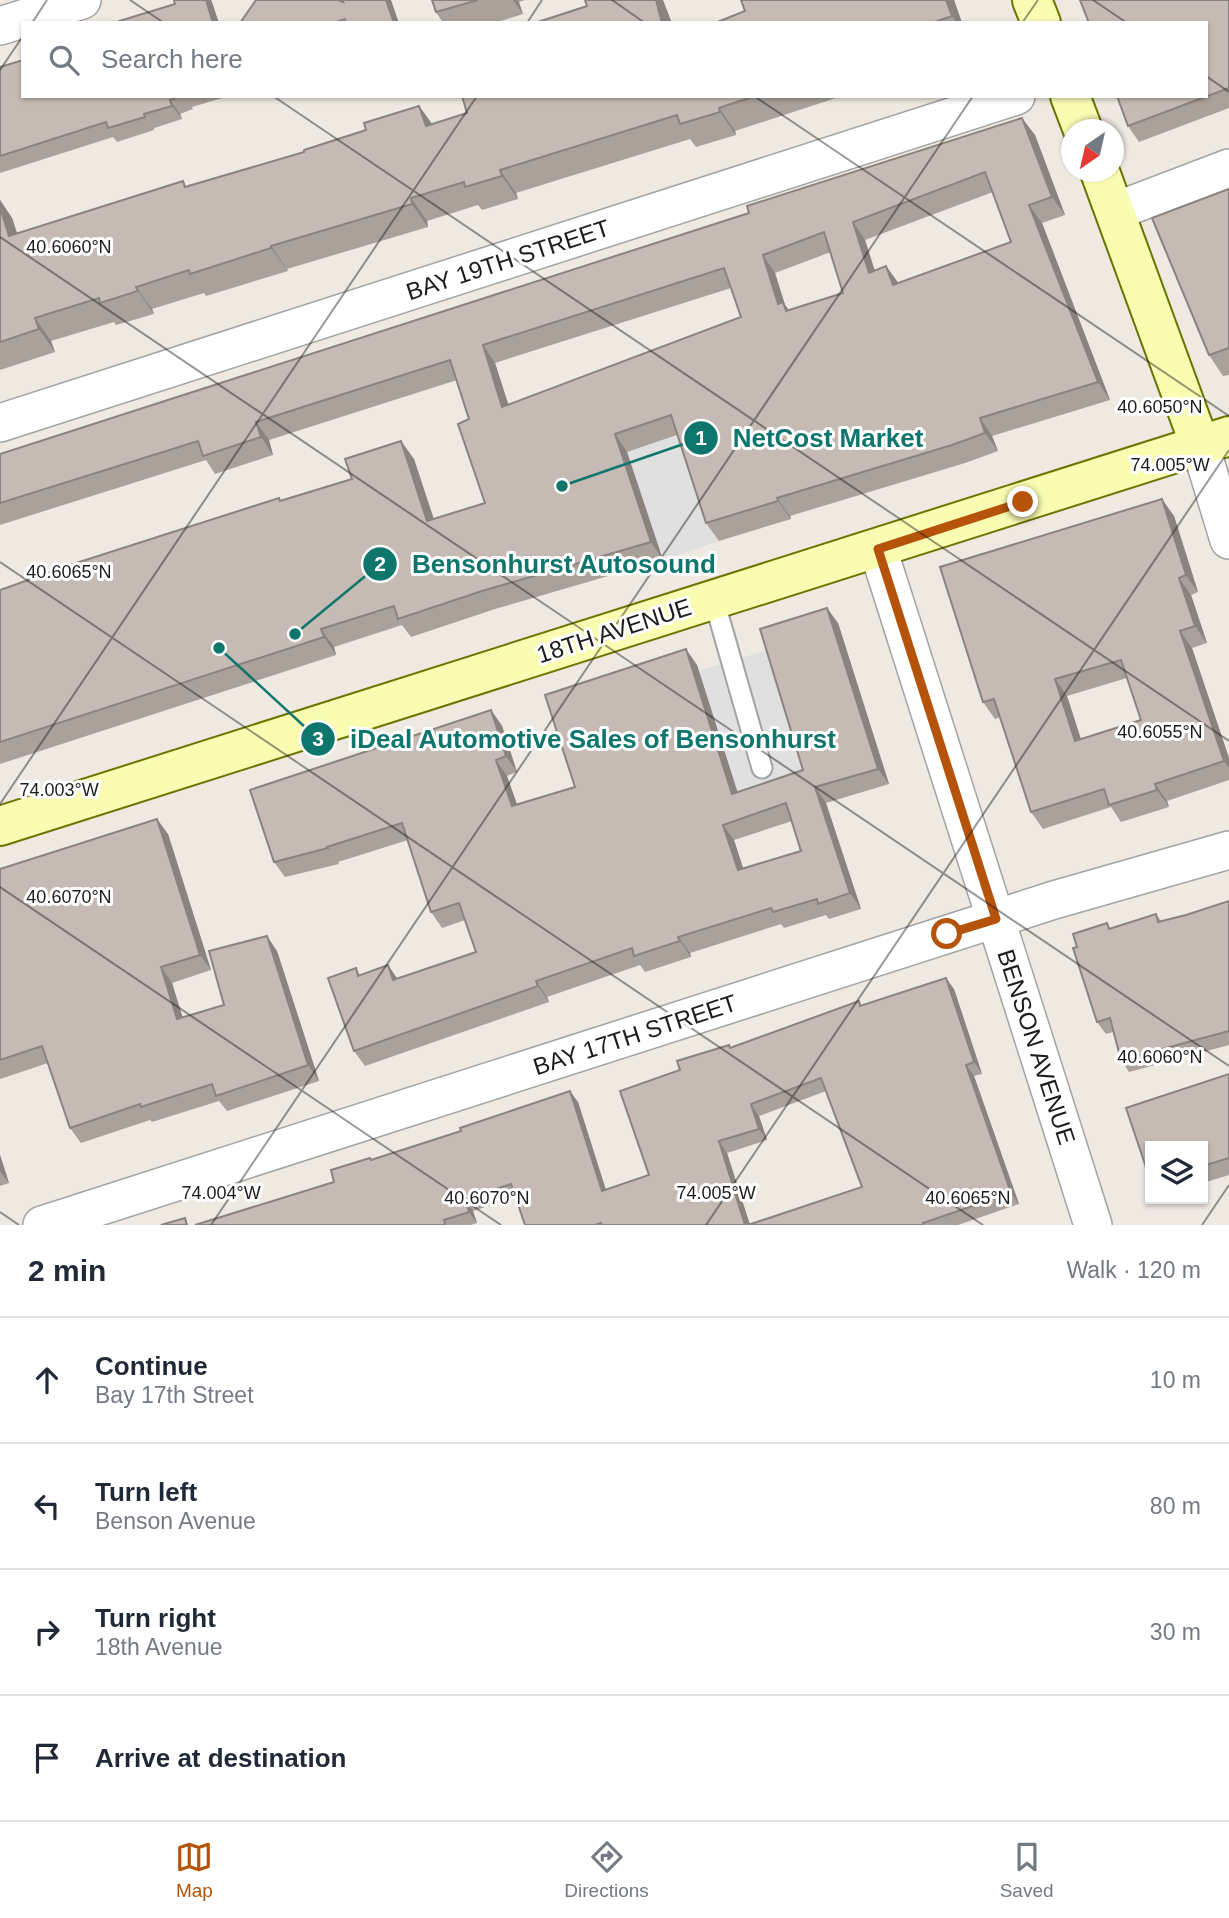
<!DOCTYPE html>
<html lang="en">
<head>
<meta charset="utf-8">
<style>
  :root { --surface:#fff; --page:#f2f2f3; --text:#1f2937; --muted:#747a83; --line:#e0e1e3; --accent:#b45309 }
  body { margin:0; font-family:Arial,sans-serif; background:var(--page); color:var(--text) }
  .controls { position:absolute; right:21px; bottom:21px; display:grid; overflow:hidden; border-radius:0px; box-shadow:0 2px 5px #0004 }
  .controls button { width:63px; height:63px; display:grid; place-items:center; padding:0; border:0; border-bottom:2px solid var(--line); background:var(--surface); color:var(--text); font:35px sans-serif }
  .compass { position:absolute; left:1061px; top:119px; width:63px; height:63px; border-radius:50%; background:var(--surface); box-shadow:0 2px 5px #0004; rotate:214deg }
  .stop { position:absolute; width:21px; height:21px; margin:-16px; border:5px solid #b45309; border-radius:50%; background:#fff }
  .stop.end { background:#b45309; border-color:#fff; box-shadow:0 2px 7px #0008 }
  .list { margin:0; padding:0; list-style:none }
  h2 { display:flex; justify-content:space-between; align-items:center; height:91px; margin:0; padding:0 28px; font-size:30px }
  h2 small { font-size:23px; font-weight:400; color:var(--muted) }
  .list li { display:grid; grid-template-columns:46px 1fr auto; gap:21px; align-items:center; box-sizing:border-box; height:126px; padding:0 28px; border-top:2px solid var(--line) }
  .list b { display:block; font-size:26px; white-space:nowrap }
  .list p { margin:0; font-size:23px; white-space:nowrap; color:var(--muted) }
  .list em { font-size:23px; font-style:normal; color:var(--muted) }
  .icon { flex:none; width:38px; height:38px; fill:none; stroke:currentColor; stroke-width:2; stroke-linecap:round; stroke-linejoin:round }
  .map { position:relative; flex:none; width:1229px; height:1225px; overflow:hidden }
  .search { position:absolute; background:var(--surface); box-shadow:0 2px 5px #0004; left:21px; right:21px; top:21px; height:77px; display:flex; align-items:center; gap:18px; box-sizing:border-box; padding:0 24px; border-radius:0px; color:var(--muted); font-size:26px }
  .sheet { height:595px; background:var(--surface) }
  nav { display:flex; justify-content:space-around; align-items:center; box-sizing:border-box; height:98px; border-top:2px solid var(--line); background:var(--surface); font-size:19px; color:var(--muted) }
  nav a { display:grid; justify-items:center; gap:4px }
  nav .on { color:var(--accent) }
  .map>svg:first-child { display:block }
  .parking { fill:#e0e0e0 }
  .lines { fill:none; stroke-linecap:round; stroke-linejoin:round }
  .lane-casing { stroke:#a3a3a3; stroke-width:23 }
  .street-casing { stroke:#a3a3a3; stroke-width:40 }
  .secondary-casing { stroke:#6a7500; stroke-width:42 }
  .lane { stroke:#fff; stroke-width:19 }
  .street { stroke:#fff; stroke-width:37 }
  .secondary { stroke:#f9fcb1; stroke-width:38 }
  .wall { fill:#aaa19b; fill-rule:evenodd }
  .shaded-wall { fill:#8b837e }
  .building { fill:#c6bbb4; stroke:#8b837e; stroke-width:2; fill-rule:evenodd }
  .route { stroke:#b45309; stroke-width:9 }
  .ticks { fill:none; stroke:#1c1c1c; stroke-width:2; stroke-opacity:0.45 }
  .labels { text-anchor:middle; stroke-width:6; stroke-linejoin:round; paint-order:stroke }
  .street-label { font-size:24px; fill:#1c1c1c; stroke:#fff }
  .ticks-label { font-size:18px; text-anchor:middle; fill:#1c1c1c; stroke:#fff; stroke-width:6; stroke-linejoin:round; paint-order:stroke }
  .leader { fill:none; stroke:#0f766e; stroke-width:2.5 }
  .callout-dot { fill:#0f766e; stroke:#fff; stroke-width:2.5 }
  .mark-label { font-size:21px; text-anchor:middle; font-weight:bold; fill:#fff }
  .callout-label { font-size:26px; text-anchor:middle; font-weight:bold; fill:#0f766e; stroke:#fff; stroke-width:6; stroke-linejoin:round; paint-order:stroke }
</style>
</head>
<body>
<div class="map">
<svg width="1229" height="1225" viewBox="0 0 1229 1225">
  <rect width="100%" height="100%" fill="#eee9e1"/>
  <g class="parking">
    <polygon points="683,433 719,541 663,560 627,452"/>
    <polygon points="767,650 808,783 743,809 699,671"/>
  </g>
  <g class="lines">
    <defs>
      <polyline id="lane" points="714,600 762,768"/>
      <g id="street">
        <polyline points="0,26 82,0"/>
        <polyline points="1116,211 1229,168"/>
        <polyline points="0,423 1016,96"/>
        <polyline points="1200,445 1229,540"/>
        <polyline points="878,549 1093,1225"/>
        <polyline points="42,1225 1054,900 1229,850"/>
      </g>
      <g id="secondary">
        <polyline points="1032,0 1041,23"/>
        <polyline points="1070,96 1083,130"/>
        <polyline points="1100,172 1200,445"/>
        <polyline points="0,826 1229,436"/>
      </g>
    </defs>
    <use href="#lane" class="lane-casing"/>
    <use href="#street" class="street-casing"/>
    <use href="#secondary" class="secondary-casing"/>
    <use href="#lane" class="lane"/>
    <use href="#street" class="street"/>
    <use href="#secondary" class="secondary"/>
  </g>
  <g class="wall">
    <polygon points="432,0 525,0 519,2 523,14 494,23 443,23 436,12"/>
    <polygon points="954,0 962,23 715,23"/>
    <polygon points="1229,0 1229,108 1139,142 1128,126"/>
    <polygon points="0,67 23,96 229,96 192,107 193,109 180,114 182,119 154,128 154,130 117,142 113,137 0,173"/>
    <polygon points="462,96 842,96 735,131 736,135 696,147 690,139 516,193 518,199 482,210 478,205 427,221 428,227 287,269 288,271 206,296 204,293 152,309 154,314 116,325 114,322 51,341 55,352 0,370 0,200 12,218 17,233 186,187 304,152 366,130 419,106 432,124 467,113"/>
    <path d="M1035,135L1065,215L1042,223L1110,400L992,436L998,451L965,463L790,516L791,519L719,541L706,523L677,435L627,452L663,560L495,609L411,637L402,625L334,647L336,655L0,764V590L279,498L281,501L414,459L434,519L485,503L469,419L457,380L269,440L273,455L215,474L206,460L0,525V454ZM993,192L1011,242L898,283L886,266L875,271L865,240ZM831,252L843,293L789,310L785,305L775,273ZM731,288L741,317L508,405L495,363Z"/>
    <polygon points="1229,189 1229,375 1223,376 1209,355"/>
    <path d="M1174,516L1198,592L1191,595L1207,643L1192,648L1229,758V780L1167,801L1169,807L1121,822L1111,807L1043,829L1031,812L1000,717L995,719L983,702ZM1127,678L1141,720L1081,740L1067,696Z"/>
    <path d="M838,623L889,784L826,803L861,909L829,919L826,915L784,928L781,924L690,953L691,957L645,972L640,965L547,997L549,1002L365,1066L354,1051L356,968L360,975L397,979L476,952L465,920L442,928L431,912L408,840L338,862L339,864L285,877L274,862L491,710L502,726L517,772L507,776L517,804L575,787L697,665L737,792L803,770ZM792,821L801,851L743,869L734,840Z"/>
    <polygon points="168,834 211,970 172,983 182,1017 224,1005 277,951 319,1081 227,1111 219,1101 152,1122 150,1120 81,1143 70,1128 48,1063 0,1079 0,869"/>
    <polygon points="1229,901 1229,1045 1129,1072 1121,1060 1113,1032 1106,1034 1097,1022 1077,947 1107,923 1111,929 1156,914 1161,921 1186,915"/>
    <path d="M954,989L982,1074L974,1076L1019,1204L958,1225H525L516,1197L473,1211L477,1223L471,1225H195L334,1182L370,1158L372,1160L578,1102L606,1190L649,1175L680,1070L731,1048L859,1001L862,1006ZM826,1091L862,1187L750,1225L727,1153L767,1140L759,1116Z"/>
    <polygon points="1229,1074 1229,1175 1203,1183 1203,1146"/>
    <polygon points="0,1155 9,1183 0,1186"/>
  </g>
  <g class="shaded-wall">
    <polygon points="206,0 211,0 212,2 219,23 213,23"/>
    <polygon points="386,0 391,0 399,23 394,23"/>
    <polygon points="513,0 518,0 523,14"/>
    <polygon points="656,0 663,0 672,23 662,23"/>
    <polygon points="946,0 954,0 962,23 957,23 952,16"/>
    <polygon points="170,100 180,114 182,119 172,106"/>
    <polygon points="419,106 435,128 426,126"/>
    <polygon points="719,108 735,131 736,135 720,112"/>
    <polygon points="1022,118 1035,135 1065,215 1052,197"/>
    <polygon points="500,170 516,193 518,199 502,176"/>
    <polygon points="411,198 427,221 428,227 412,204"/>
    <polygon points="0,200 12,218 25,258 9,236 0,207"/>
    <polygon points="1029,205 1042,223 1110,400 1098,382"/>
    <polygon points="853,222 865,240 881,291 869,273"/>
    <polygon points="271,246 287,269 288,271 271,248"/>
    <polygon points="763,255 775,273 785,305 796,320 778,304"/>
    <polygon points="886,266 899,284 893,285"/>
    <polygon points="136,287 152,309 154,314 138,291"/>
    <polygon points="35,318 51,341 55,352 39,329"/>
    <polygon points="483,345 495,363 515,425 502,407"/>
    <polygon points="980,418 992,436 998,451 985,433"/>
    <polygon points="256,422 269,440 273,455 261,437"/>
    <polygon points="615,434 627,452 663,560 651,542"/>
    <polygon points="401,441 414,459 440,539 427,521"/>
    <polygon points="777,498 790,516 791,519 778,501"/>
    <polygon points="1162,499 1174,516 1198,592 1186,575"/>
    <polygon points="1179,578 1191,595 1207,643 1195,626"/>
    <polygon points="827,608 838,623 889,784 878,769"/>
    <polygon points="321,629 334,647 336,655 324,637"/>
    <polygon points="1180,631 1192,648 1229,758 1229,768 1224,761"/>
    <polygon points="686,649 697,665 743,809 732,794"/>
    <polygon points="1055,679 1067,696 1087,758 1075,741"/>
    <polygon points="491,710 502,726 517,772 506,756"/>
    <polygon points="496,760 507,776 523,822 512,806"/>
    <polygon points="1155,784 1167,801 1169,807 1157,790"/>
    <polygon points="815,787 826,803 861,909 850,893"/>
    <polygon points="157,819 168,834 211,970 200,955"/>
    <polygon points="723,825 734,840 749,886 738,870"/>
    <polygon points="267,936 277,951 319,1081 308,1065"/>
    <polygon points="678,937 690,953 691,957 680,941"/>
    <polygon points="388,965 399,981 393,980"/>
    <polygon points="161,967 172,983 188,1034 177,1019"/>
    <polygon points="946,978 954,989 982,1074 974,1062"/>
    <polygon points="536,981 547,997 549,1002 538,986"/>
    <polygon points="966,1065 974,1076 1019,1204 1011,1193"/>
    <polygon points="570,1091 578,1102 610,1203 602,1191"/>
    <polygon points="751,1104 759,1116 767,1140 759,1129"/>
    <polygon points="719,1141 727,1153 750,1225 745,1225"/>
    <polygon points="0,1155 9,1183 0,1171"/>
    <polygon points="465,1199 473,1211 477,1223 469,1212"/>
  </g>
  <g class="building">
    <polygon points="174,0 206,0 213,23 120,23 119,21 175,4"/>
    <polygon points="256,0 338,0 343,2 342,0 386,0 394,23 346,23 345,19 334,23 240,23"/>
    <polygon points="432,0 478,0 436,12"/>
    <polygon points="585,0 656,0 662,23 535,23 587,6"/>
    <polygon points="741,0 946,0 952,16 932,23 715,23 745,11"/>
    <polygon points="1080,0 1229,0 1229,88 1128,126 1117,96 1206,96 1206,23 1089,23"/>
    <polygon points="23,60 23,96 181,96 170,100 172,106 144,114 145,117 108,128 106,122 0,156 0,67"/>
    <polygon points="462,96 755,96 719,108 720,112 680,124 677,115 500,170 502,176 465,187 464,182 411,198 412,204 271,246 271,248 190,274 189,270 136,287 138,291 100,303 99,298 35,318 39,329 0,342 0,207 9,236 183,181 185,187 304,152 304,150 366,130 364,123 419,106 426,126 467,113"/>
    <path d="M1022,118L1052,197L1029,205L1098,382L980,418L985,433L952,445L777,498L778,501L706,523L671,415L615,434L651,542L482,591L398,619L394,606L321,629L324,637L0,742V590L70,565L279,498L280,501L352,479L345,459L401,441L427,521L485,503L458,424L469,419L450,360L256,422L261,437L203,456L198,441L0,503V454L749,213L747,206ZM985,172L1011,242L893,285L886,266L869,273L853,222ZM824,232L843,293L786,311L783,302L778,304L763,255ZM724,268L741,317L502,407L483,345Z"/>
    <polygon points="1229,189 1229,348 1209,355 1152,218"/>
    <path d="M1162,499L1186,575L1179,578L1195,626L1180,631L1224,761L1155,784L1157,790L1109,805L1104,789L1031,812L994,699L983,702L940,567ZM1121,660L1141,720L1075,741L1055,679Z"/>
    <path d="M827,608L878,769L815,787L850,893L818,904L817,899L773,912L771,908L678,937L680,941L634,956L632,948L536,981L538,986L354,1051L328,978L356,968L358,976L388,965L393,980L476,952L459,903L431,912L402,823L327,847L328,848L274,862L250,790L491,710L506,756L496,760L512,806L575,787L545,695L686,649L732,794L803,770L760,629ZM786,803L801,851L738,870L723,825Z"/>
    <polygon points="157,819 200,955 161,967 177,1019 224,1005 209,951 267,936 308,1065 216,1096 212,1084 141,1107 140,1104 70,1128 42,1046 0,1060 0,869"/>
    <polygon points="1229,901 1229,1031 1121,1060 1110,1018 1097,1022 1073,948 1077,947 1073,934 1107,923 1109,929 1156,914 1158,922 1186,915"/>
    <polygon points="946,978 974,1062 966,1065 1011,1193 923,1223 923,1225 748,1225 862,1187 821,1078 751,1104 759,1129 719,1141 745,1225 602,1225 601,1223 595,1225 525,1225 511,1184 465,1199 469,1212 444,1220 445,1225 195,1225 334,1182 331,1170 370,1158 371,1160 461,1131 460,1128 570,1091 602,1191 649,1175 620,1091 680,1070 677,1061 729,1045 730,1048 859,1001 860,1006"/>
    <polygon points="1229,1074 1229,1158 1203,1166 1203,1146 1150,1146 1150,1179 1126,1108"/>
    <polygon points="185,1218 187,1225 161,1225"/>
  </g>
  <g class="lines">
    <polyline class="route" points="947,934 996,919 878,549 1023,502"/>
  </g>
  <path class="ticks" d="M130,0L164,23M612,0L645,23M1093,0L1127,23M32,23L47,0M527,23L542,0M1022,23L1038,0M0,70L23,36M1206,76L1229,92M273,96L1229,741M754,96L1229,416M0,237L1229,1066M0,562L983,1225M0,804L477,96M0,887L501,1225M0,1212L19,1225M211,1225L973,96M706,1225L1229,450M1202,1225L1229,1185"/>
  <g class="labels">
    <g class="street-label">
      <text transform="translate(508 260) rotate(-18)" y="8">BAY 19TH STREET</text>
      <text transform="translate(614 631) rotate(-18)" y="8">18TH AVENUE</text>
      <text transform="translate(635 1035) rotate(-18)" y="8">BAY 17TH STREET</text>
      <text transform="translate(1036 1047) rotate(72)" y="8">BENSON AVENUE</text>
    </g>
  </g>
  <g class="ticks-label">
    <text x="69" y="253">40.6060°N</text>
    <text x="1160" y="413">40.6050°N</text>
    <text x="1170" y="471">74.005°W</text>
    <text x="69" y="578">40.6065°N</text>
    <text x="1160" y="738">40.6055°N</text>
    <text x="59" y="796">74.003°W</text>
    <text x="69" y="903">40.6070°N</text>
    <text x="1160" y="1063">40.6060°N</text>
    <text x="221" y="1199">74.004°W</text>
    <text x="716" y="1199">74.005°W</text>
    <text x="487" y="1204">40.6070°N</text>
    <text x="968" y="1204">40.6065°N</text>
  </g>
  <path class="leader" d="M562 486L701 438M295 634L380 564M219 648L318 739"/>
  <g class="callout-dot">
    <circle cx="562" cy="486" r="7"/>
    <circle cx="295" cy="634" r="7"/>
    <circle cx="219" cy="648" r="7"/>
    <circle cx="701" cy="438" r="18"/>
    <circle cx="380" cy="564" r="18"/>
    <circle cx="318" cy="739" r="18"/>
  </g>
  <g class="mark-label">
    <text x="701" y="445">1</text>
    <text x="380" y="571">2</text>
    <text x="318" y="746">3</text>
  </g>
  <g class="callout-label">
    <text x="828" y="447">NetCost Market</text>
    <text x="564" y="573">Bensonhurst Autosound</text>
    <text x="593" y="748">iDeal Automotive Sales of Bensonhurst</text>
  </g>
</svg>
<div class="controls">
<button><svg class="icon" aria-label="layers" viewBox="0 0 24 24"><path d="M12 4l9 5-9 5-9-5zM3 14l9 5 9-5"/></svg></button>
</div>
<svg class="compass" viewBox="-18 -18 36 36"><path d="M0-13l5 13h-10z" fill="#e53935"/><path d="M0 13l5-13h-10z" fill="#747a83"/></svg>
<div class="stop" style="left:947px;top:934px"></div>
<div class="stop end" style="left:1023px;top:502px"></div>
<div class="search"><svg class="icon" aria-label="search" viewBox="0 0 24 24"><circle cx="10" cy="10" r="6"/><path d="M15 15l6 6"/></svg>Search here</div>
</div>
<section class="sheet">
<h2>2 min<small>Walk · 120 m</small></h2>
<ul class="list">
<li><svg class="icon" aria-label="ahead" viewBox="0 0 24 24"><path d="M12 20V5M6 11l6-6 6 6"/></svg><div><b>Continue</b><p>Bay 17th Street</p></div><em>10 m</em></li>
<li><svg class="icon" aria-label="left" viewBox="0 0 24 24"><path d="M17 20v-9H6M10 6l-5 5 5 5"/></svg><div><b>Turn left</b><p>Benson Avenue</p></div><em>80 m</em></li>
<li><svg class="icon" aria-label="right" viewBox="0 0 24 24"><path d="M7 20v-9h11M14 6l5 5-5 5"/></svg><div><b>Turn right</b><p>18th Avenue</p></div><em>30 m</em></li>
<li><svg class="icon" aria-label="arrive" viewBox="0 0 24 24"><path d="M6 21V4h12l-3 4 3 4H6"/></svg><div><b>Arrive at destination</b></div></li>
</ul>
</section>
<nav>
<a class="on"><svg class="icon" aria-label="map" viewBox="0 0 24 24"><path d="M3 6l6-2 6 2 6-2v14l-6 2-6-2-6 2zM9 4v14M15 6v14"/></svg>Map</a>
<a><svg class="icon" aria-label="directions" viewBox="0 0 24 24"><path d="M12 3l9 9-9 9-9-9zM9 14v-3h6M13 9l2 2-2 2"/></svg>Directions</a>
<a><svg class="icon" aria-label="saved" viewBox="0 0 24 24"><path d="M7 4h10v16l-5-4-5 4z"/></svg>Saved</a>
</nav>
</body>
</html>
